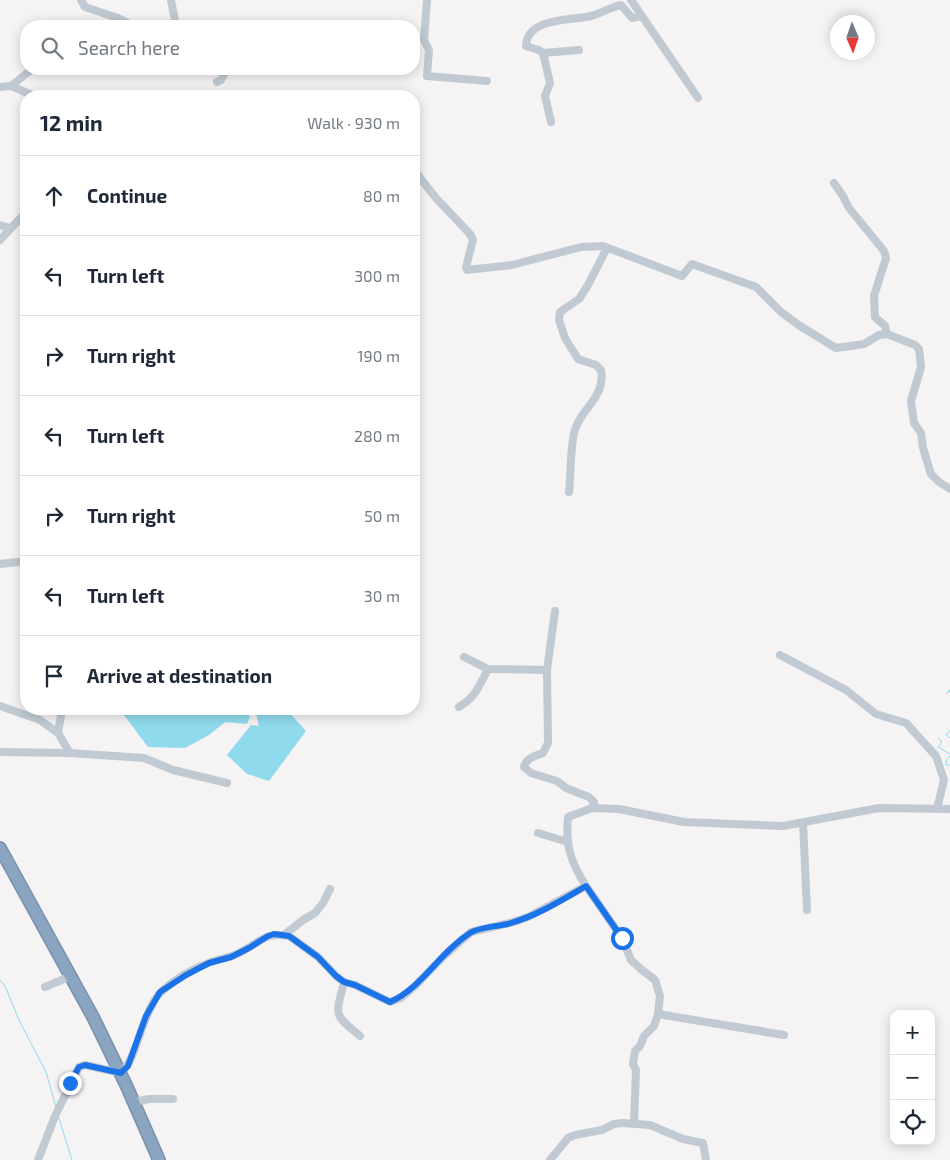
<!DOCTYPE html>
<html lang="en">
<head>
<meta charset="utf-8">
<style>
  :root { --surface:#fff; --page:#f6f6f7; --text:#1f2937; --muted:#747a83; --line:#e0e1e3 }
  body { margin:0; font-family:"Exo 2",sans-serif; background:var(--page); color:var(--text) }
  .controls { position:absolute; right:15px; bottom:15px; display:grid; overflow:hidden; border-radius:10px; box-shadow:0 2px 12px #0003 }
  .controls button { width:45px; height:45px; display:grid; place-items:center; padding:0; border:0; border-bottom:1px solid var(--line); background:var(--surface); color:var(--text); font:25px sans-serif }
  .compass { position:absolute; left:830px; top:15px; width:45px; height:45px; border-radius:50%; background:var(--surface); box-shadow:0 2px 12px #0003; rotate:178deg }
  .stop { position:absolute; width:15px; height:15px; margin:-11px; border:4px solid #1a73e8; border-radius:50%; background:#fff }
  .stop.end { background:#1a73e8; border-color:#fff; box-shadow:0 1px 5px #0008 }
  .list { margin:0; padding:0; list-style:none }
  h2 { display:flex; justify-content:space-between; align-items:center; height:65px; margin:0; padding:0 20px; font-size:21px }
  h2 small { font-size:16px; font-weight:400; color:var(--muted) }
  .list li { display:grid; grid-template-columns:32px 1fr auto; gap:15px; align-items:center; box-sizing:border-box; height:80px; padding:0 20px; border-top:1px solid var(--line) }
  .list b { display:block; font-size:19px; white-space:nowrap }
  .list em { font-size:16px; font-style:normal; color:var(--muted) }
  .icon { flex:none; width:28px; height:28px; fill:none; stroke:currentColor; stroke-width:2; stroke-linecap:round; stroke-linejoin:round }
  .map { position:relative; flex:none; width:950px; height:1160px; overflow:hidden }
  .search { position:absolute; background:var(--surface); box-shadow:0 2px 12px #0003; left:20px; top:20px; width:400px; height:55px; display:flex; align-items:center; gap:12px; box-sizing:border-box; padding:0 18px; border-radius:20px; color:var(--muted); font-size:19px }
  .panel { position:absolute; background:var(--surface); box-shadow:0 2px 12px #0003; left:20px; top:90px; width:400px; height:625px; border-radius:20px }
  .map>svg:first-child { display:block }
  .water { fill:#90daee }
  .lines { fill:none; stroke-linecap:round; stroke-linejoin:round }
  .stream { stroke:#90daee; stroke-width:1 }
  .highway-casing { stroke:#7690ad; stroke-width:14 }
  .minor { stroke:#c1cad2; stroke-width:8 }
  .highway { stroke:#8ba5c1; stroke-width:11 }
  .route { stroke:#1a73e8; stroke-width:6 }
</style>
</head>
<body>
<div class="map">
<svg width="950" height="1160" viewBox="0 0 950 1160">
  <rect width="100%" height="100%" fill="#f5f3f3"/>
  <g class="water">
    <polygon points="130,709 239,709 250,716 247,724 225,722 209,735 185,748 148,747 124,715"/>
    <polygon points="255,709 286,709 306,731 269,781 247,774 227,755 251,725 259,726"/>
  </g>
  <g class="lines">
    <g class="stream">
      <polyline points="947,694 949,690 950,693"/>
      <polyline points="950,730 946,735 950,738"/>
      <polyline points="938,738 942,742 938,747 950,754"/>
      <polyline points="950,756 947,759 946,765 950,765"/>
      <polyline points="0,980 5,986 19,1020 46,1072 56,1107"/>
      <polyline points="58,1115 72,1160"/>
    </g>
    <defs>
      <polyline id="highway" points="0,848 93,1017 127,1087 159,1160"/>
    </defs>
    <use href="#highway" class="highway-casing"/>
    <g class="minor">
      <polyline points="81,0 85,7 118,18 134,26"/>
      <polyline points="171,0 176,26"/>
      <polyline points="427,0 424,40 429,50 427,76 487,81"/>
      <polyline points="631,0 698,98"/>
      <polyline points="543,53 579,50"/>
      <polyline points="217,82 221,80 227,69"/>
      <polyline points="11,86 32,69"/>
      <polyline points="0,87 11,86 32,95 58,96"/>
      <path d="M551,122L545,96L550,83L543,53L539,50L526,46C527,17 571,21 591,16C602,13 611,7 621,5L632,18L642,16"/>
      <polyline points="414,170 436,198 470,234 473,240 466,267 467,270 512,265 581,247 603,246 682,276 692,264 756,287 781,312 800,326 836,348 864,344 879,335 887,334 915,345 919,349 921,367 911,401 914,423 921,433 923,448 931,474 939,482 950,489"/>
      <polyline points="834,183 843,196 849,208 884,251 886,258 874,296 875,317 885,326 887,334"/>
      <polyline points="0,225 10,228"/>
      <polyline points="0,240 26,212"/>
      <path d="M569,492C571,473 570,452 574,433C580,408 606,398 601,370L596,365L578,359L565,338L559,320L560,312L579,299L588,285L607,248"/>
      <polyline points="0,564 26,561"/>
      <polyline points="780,655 846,690 876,714 906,723 936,756 944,780 937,809"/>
      <path d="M464,657L488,669L547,670L548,743L543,753C535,756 526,758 524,767L531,773L557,781L566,788L589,797L594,802L592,808"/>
      <polyline points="547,670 555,611"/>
      <polyline points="0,706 40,720 58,733 70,753"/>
      <path d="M459,707C476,697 479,686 488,669"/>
      <polyline points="58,733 62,709"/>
      <polyline points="0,752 70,753 144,758 173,770 227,783"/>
      <polyline points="803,823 807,910"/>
      <polyline points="538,833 568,842"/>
      <polyline points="586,886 622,938 631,960 642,970 655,980 660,996 658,1014 654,1026 644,1036 640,1046 635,1051 633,1064 636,1070 634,1123"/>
      <polyline points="284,935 303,920 315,913 323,903 330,889"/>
      <path d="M344,982C336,1016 332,1013 360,1036"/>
      <polyline points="45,987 71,976"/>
      <polyline points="658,1014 784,1035"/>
      <polyline points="134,1102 149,1099 173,1099"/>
      <path d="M38,1160L55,1116L79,1067L85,1065L121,1073C135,1058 138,1036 146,1018C149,1010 155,997 162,991C175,979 194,968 211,962C220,959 228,958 237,954C258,944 264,931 289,936L318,957L336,976L344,982L355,985L390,1002L401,998L415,986L443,957L471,932L510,923L528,917L586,886C571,863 565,845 568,817L592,808L619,809L684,822L783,826L879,808L950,809"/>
      <polyline points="550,1160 568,1138 575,1135 602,1130 614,1124 622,1123 650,1125 683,1139 703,1143 706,1160"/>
    </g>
    <use href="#highway" class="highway"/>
  </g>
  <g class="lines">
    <path class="route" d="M70,1083L79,1067L85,1065L121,1073L128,1066L146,1016L160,992L186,975L209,963L231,957L249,948L268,936L274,934L289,936L318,957L336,976L344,982L355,985L390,1002C423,987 440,952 470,933C482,926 498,927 511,923C538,915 562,900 586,886L622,938"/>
  </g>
</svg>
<div class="controls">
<button>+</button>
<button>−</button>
<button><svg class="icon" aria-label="locate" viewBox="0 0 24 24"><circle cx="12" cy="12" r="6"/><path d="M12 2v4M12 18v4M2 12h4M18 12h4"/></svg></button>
</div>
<svg class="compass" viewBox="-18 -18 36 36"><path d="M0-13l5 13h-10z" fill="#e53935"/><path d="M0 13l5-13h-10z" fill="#747a83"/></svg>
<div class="stop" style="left:622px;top:938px"></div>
<div class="stop end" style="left:70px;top:1083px"></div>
<div class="search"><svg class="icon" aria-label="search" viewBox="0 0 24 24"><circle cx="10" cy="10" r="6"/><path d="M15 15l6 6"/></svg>Search here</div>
<section class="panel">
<h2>12 min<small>Walk · 930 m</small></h2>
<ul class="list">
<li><svg class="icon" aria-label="ahead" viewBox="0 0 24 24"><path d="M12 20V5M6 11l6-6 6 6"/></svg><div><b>Continue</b></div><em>80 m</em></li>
<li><svg class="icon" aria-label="left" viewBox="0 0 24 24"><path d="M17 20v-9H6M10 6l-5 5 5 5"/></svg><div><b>Turn left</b></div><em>300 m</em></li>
<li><svg class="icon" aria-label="right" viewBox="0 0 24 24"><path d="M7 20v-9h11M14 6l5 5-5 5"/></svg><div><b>Turn right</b></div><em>190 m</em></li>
<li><svg class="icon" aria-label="left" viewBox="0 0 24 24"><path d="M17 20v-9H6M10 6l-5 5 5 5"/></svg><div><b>Turn left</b></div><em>280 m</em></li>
<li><svg class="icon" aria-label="right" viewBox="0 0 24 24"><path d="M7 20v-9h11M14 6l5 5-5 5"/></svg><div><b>Turn right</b></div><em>50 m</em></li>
<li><svg class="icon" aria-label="left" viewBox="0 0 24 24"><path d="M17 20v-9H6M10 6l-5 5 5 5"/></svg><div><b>Turn left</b></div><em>30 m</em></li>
<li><svg class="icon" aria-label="arrive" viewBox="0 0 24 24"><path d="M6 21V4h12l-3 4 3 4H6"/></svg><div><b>Arrive at destination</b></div></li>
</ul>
</section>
</div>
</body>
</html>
